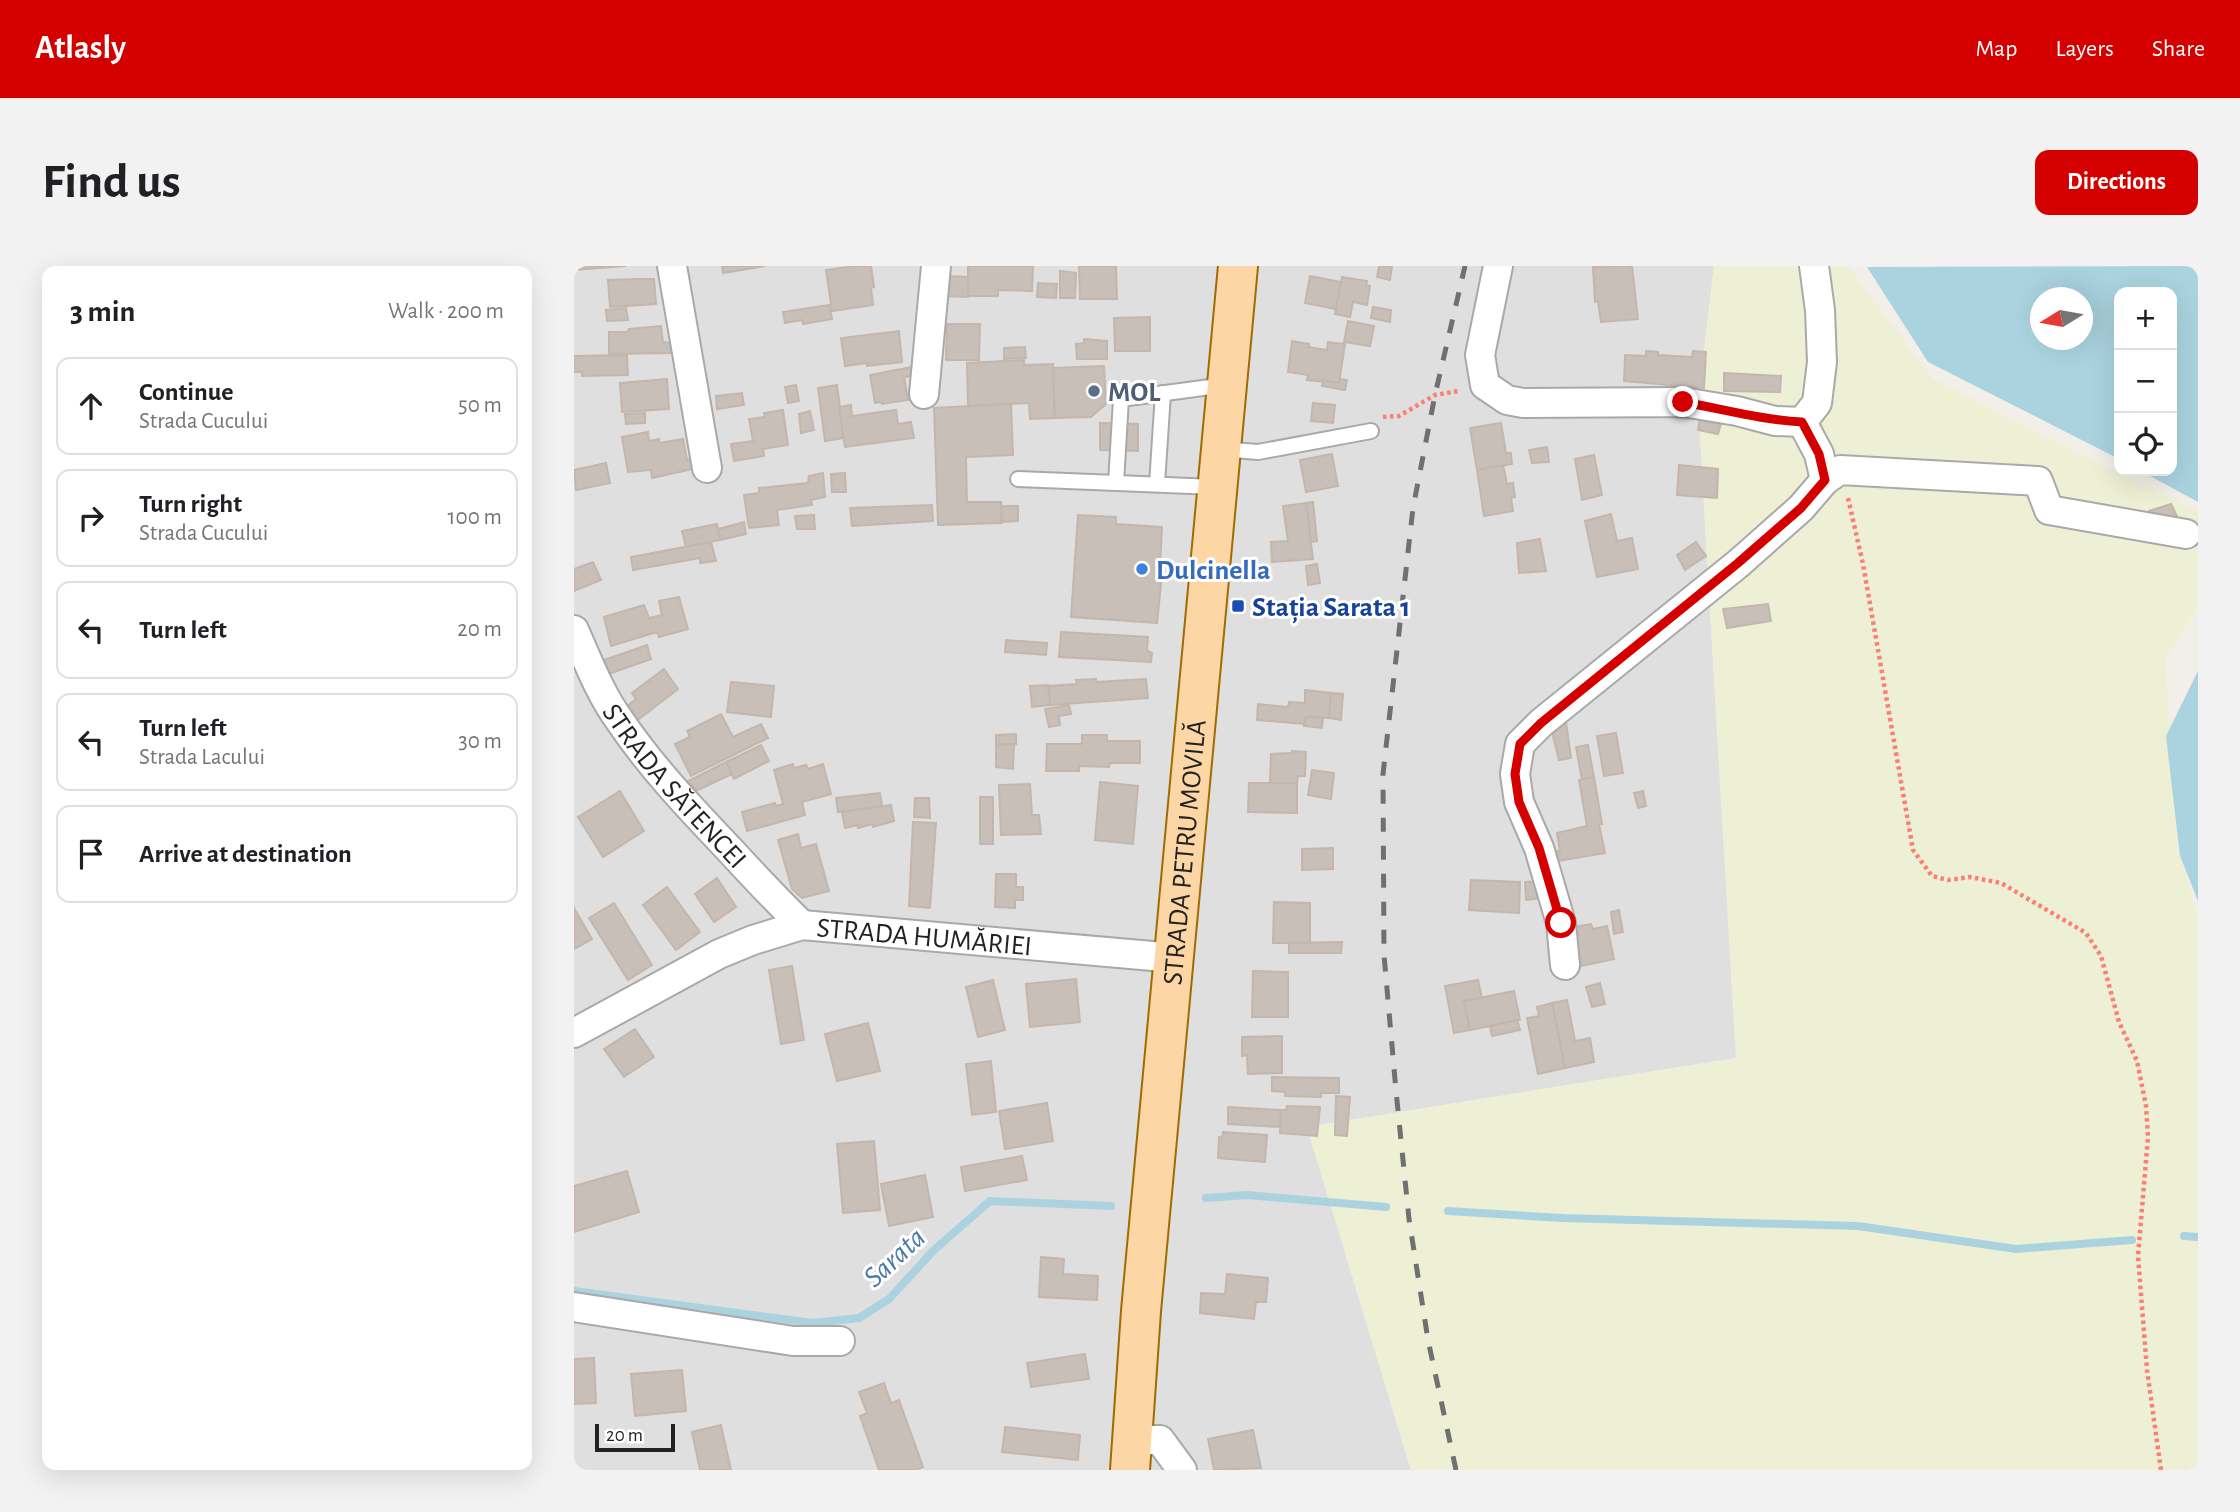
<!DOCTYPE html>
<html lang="en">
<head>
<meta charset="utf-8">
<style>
  :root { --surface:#fff; --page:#f2f2f2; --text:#202124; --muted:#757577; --line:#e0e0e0; --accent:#d40000 }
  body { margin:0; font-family:"Alegreya Sans",sans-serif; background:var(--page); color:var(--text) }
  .controls { position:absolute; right:21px; top:21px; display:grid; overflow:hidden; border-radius:14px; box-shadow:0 7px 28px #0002 }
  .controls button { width:63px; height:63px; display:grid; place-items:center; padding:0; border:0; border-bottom:2px solid var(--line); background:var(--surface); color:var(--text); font:35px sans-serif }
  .compass { position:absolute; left:1456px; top:21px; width:63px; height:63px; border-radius:50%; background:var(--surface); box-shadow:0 7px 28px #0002; rotate:259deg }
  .scale { position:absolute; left:21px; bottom:18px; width:80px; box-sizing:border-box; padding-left:7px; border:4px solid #222; border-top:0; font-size:19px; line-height:24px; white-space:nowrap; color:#222; -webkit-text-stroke:5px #fff; paint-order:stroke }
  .stop { position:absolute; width:21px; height:21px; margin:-16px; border:5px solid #d40000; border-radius:50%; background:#fff }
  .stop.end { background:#d40000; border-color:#fff; box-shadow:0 2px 7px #0008 }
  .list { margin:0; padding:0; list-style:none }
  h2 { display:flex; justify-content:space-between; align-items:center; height:91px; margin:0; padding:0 28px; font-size:30px }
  h2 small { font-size:23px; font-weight:400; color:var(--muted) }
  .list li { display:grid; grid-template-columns:46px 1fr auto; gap:21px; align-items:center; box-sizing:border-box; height:98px; margin:0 14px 14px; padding:0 14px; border:2px solid var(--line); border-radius:14px }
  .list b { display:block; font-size:26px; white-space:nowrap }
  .list p { margin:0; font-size:23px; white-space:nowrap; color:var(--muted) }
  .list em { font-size:23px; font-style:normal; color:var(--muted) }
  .icon { flex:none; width:38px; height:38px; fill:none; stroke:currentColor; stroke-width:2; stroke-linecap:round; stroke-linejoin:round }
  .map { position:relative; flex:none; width:1624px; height:1204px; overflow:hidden; border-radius:14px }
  header { display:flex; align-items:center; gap:42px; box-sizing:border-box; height:98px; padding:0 35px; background:var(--accent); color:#fff }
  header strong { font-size:33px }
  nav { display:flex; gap:38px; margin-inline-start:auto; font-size:24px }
  .intro { display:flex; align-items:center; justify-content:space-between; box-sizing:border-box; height:168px; padding:0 42px }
  h1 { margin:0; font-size:49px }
  .button { padding:18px 32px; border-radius:14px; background:var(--accent); color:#fff; font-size:24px; font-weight:700 }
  main { display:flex; gap:42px; padding:0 42px }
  aside { flex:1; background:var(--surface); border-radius:14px; box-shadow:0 7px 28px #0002 }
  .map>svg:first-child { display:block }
  .residential { fill:#e0dfdf }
  .farmland { fill:#eef0d5 }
  .water { fill:#aad3df; fill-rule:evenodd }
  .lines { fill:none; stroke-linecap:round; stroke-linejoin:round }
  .stream { stroke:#aad3df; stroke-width:8 }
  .building { fill:#c7bfb8; stroke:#c4b6ab; stroke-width:2 }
  .service-casing { stroke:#a9a9a9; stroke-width:18 }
  .minor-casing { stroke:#a9a9a9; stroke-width:32 }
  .primary-casing { stroke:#a06b00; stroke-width:42 }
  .path { stroke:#fa8072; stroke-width:4.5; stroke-dasharray:3.5 3.5; stroke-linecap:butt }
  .service { stroke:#fff; stroke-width:14 }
  .minor { stroke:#fff; stroke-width:28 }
  .primary { stroke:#fcd6a4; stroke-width:38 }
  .rail { stroke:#707070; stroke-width:5; stroke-dasharray:14 14; stroke-linecap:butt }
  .route { stroke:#d40000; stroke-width:9 }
  .service-dot { fill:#5c6f8a; stroke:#fff; stroke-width:2.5 }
  .shop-dot { fill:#3f7fe0; stroke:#fff; stroke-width:2.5 }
  .transit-dot { fill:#1a4fb4; stroke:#fff; stroke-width:2.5 }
  .labels { text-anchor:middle; stroke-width:6; stroke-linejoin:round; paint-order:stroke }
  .service-label { font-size:28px; font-weight:bold; fill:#4e5e75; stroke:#fff; text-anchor:start }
  .shop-label { font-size:28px; font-weight:bold; fill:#366cbe; stroke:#fff; text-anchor:start }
  .transit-label { font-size:28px; font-weight:bold; fill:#164399; stroke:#fff; text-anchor:start }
  .street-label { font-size:28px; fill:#222; stroke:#fff }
  .water-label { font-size:30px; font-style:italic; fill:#4a7aab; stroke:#fff }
</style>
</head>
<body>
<header>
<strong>Atlasly</strong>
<nav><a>Map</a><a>Layers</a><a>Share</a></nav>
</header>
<div class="intro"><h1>Find us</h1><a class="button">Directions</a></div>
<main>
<aside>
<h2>3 min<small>Walk · 200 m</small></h2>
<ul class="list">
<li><svg class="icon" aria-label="ahead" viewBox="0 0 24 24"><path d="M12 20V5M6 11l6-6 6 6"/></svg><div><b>Continue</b><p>Strada Cucului</p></div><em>50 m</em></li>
<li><svg class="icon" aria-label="right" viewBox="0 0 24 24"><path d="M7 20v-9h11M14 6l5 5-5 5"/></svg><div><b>Turn right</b><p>Strada Cucului</p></div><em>100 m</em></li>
<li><svg class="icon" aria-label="left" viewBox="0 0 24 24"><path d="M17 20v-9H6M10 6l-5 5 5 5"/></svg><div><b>Turn left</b></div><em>20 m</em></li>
<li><svg class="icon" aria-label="left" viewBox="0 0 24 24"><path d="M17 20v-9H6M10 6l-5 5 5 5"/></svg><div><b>Turn left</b><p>Strada Lacului</p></div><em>30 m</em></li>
<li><svg class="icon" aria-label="arrive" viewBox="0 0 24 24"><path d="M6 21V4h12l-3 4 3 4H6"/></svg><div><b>Arrive at destination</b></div></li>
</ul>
</aside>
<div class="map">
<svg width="1624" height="1204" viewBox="0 0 1624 1204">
  <rect width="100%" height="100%" fill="#f2efe9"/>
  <polygon class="residential" points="0,0 1140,0 1124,136 1162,792 733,861 837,1204 0,1204"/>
  <polygon class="farmland" points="1140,0 1274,0 1359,113 1565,217 1624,244 1624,341 1591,393 1604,581 1624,651 1624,1204 837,1204 733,861 1162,792 1124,136"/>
  <g class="water">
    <path d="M1624,0V236L1567,205H1598V26H1545V193L1354,96L1293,1ZM1466,32H1508V74H1466Z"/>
    <polygon points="1624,405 1624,635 1606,590 1592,470"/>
  </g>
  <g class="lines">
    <g class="stream">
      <polyline points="632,932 673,929 812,941"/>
      <polyline points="874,945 988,952 1284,960 1442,983 1558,974"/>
      <polyline points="1610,970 1624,971"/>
      <polyline points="0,1025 239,1057 285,1052 315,1033 360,984 416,935 537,940"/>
    </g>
  </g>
  <g class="building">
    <polygon points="0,0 52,0 0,4"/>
    <polygon points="148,0 191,0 149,7"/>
    <polygon points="281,0 297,0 300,21 297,22 299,39 258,45 252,4"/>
    <polygon points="394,0 459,0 458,25 424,24 424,30 394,30"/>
    <polygon points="505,0 542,0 543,33 506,33"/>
    <polygon points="805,0 818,0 816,14 803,11"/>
    <polygon points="1058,0 1064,53 1027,56 1024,35 1021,36 1019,1"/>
    <polygon points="486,5 502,7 501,32 486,32"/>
    <polygon points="371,10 394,11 394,31 370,30"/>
    <polygon points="736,10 767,16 762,43 731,37"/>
    <polygon points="768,11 793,15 792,19 796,20 793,39 779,36 776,51 761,48"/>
    <polygon points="63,13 80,13 82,38 36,41 34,14"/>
    <polygon points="464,17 483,18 482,32 463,31"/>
    <polygon points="255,39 258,53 229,58 228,54 211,57 209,46"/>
    <polygon points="799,41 817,44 816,56 797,52"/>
    <polygon points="52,42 54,54 33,55 32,44"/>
    <polygon points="576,51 576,85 541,85 540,52"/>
    <polygon points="774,55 800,60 796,80 770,76"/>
    <polygon points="373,58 406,58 405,94 372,94"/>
    <polygon points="87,60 89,76 99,77 99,87 35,88 35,66 53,66 55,63"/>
    <polygon points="325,65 328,96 293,100 293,97 271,100 267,72"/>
    <polygon points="510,73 533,75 533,93 503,93 502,78 510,77"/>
    <polygon points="718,75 735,78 734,81 753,84 754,76 771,78 765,117 733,114 734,109 714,106"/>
    <polygon points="451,81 452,92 430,93 430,82"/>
    <polygon points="1072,85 1084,86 1084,89 1118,91 1119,85 1132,86 1130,122 1050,115 1051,89 1072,90"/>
    <polygon points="53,89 54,109 8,110 8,106 0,106 0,90"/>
    <polygon points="450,94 450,99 479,98 481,152 456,153 455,137 394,140 393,97"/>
    <polygon points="530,100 532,138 517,151 481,152 479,102"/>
    <polygon points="338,101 340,110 330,111 334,134 308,138 307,136 301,137 296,109"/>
    <polygon points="1150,107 1207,110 1206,126 1150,125"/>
    <polygon points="93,113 95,143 48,146 46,117"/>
    <polygon points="766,113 773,114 771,124 748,120 749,114 765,117"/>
    <polygon points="222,119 225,135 214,137 211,121"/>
    <polygon points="263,119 270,172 251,175 244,122"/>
    <polygon points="168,127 170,139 143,143 142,130"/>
    <polygon points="739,137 761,139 759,157 737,155"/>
    <polygon points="437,138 439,189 392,191 393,236 427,236 428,257 364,259 360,142"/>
    <polygon points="277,139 278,150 322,144 324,158 337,156 340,172 271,181 265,141"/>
    <polygon points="209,144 214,179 189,183 190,190 160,195 157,178 179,175 175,153 191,151 190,147"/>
    <polygon points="236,145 240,164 227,167 225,148"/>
    <polygon points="71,147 71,157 52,158 51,148"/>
    <polygon points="1127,147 1149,151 1144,168 1124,164"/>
    <polygon points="526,157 564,158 564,185 526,184"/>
    <polygon points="927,157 932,187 937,187 938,198 903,204 896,162"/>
    <polygon points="74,166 75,175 85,173 85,177 109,173 113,194 117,193 119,203 78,212 77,204 54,206 48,171"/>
    <polygon points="973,181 975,196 958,197 955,184"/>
    <polygon points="758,188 764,220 732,226 726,194"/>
    <polygon points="1020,189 1028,229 1008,234 1001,193"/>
    <polygon points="32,197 36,217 2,224 0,204"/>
    <polygon points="929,199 933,218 939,217 941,231 937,232 939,245 910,250 903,204"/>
    <polygon points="1105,199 1144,203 1143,232 1103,229"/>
    <polygon points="249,207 251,231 237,234 238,239 203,244 205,259 175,262 170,229 185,227 185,222 234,217 235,210"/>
    <polygon points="271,207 272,226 258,226 257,208"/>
    <polygon points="739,236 743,275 737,276 732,237"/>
    <polygon points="732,237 739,293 698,296 697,276 714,275 709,240"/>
    <polygon points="1597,238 1603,250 1579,256 1575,245"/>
    <polygon points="358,239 359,255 278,260 276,242"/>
    <polygon points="427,240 444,240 444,255 428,256"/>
    <polygon points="1037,248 1043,275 1058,272 1064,303 1023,311 1011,255"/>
    <polygon points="240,249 241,263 223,263 221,250"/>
    <polygon points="504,249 542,251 542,258 588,261 586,299 589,299 583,357 497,351"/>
    <polygon points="170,256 172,268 146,274 144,263"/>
    <polygon points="143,258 146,274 112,281 108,265"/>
    <polygon points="966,273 972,305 945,307 943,277"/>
    <polygon points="137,276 142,295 126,297 126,292 59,304 57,291"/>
    <polygon points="1122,276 1132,290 1111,304 1103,289"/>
    <polygon points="19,296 27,314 0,325 0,303"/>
    <polygon points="743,298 746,317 734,319 732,300"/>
    <polygon points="105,331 114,363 85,371 83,366 37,380 30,351 70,339 75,352 88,349 85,335"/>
    <polygon points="1194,338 1197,355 1153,362 1149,343"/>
    <polygon points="487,366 574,371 573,384 578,387 577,396 485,391"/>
    <polygon points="432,374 473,377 472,389 431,386"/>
    <polygon points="73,379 77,393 32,409 27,395"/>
    <polygon points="90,403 104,423 61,456 51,442 62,433 58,427"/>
    <polygon points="522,413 522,416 572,413 574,432 476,439 475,420 503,418 502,414"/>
    <polygon points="157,416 200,420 197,451 153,446"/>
    <polygon points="474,419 476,439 458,441 456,420"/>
    <polygon points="731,424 757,427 755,452 732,451 730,458 683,454 684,438 714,441 715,436 731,437"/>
    <polygon points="757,427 769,428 767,454 755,452"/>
    <polygon points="495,439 497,448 485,450 486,459 475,461 471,443"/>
    <polygon points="147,448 159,471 187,458 194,472 117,510 101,478 116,471 113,465"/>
    <polygon points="732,451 749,452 748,462 730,460"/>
    <polygon points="992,456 997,492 985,494 978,466"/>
    <polygon points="1042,467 1049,507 1030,510 1023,470"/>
    <polygon points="442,468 442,478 422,478 422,469"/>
    <polygon points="508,469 533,469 533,475 566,475 566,497 536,497 535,501 505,500 505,505 472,505 473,478 508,478"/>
    <polygon points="422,478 440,479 439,503 422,501"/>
    <polygon points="187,479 195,495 160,513 152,496"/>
    <polygon points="1014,479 1020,511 1008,514 1002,481"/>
    <polygon points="718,485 732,486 731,510 724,510 723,517 696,517 697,488 718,487"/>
    <polygon points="152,496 158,508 122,525 114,515"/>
    <polygon points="219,498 220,502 232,499 234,503 249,498 257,528 228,536 231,549 173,565 168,546 201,537 202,540 209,538 200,504"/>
    <polygon points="738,504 760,507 757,533 734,529"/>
    <polygon points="1020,511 1028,558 1025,558 1031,587 984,595 982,585 986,585 983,567 1013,560 1005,514"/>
    <polygon points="526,516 564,520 559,578 521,574"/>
    <polygon points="675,517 723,517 723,547 674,546"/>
    <polygon points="456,518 458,549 465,549 467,568 427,569 425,519"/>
    <polygon points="46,525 70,565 29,591 4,551"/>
    <polygon points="1069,525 1072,540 1064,542 1060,527"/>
    <polygon points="306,527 308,540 264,546 262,532"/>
    <rect x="406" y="531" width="13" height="47"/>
    <polygon points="341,532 355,532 356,552 340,551"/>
    <polygon points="317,539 320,555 299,561 299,558 284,562 284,559 271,562 268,546"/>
    <polygon points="339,556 362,557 356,642 335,640"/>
    <polygon points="224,568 227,582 242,578 255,625 228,632 218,623 204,574"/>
    <polygon points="759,582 759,603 728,604 728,583"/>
    <polygon points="422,608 442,608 442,621 449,621 449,634 441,634 441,642 421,641"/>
    <polygon points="143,612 162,641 140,656 121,628"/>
    <polygon points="897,614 946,616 945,647 895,644"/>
    <polygon points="968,615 969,632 952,634 951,616"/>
    <polygon points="93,621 126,666 102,684 69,639"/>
    <polygon points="700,636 736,637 736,677 699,677"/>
    <polygon points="40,637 78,699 54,714 15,652"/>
    <polygon points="0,642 18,673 0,683"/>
    <polygon points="1045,644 1049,666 1040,668 1037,646"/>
    <polygon points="1017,658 1019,663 1033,660 1040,693 1007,700 999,661"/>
    <polygon points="768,676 767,687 715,687 715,677"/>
    <polygon points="218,700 230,774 207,778 195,704"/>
    <polygon points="679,705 714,706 714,751 678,751"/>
    <polygon points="502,713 506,756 456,761 452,718"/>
    <polygon points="419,714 431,764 404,771 392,721"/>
    <polygon points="904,714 908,732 890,735 896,764 880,767 871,720"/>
    <polygon points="1026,717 1031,738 1018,741 1012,721"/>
    <polygon points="940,725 946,754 896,764 890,735"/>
    <polygon points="993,734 1001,775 1016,772 1020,796 991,802 978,737"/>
    <polygon points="978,737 991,802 964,808 953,752 965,750 963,741"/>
    <polygon points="943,754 946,764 918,770 916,760"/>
    <polygon points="294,757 306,805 263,815 251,768"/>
    <polygon points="61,763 80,791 50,811 30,783"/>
    <polygon points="708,770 708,807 674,808 673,789 668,790 668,771"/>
    <polygon points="417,795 422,846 398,849 392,798"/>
    <polygon points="698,811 765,812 765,827 747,827 747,831 711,830 711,826 698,825"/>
    <polygon points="762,830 776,831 773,870 761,869"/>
    <polygon points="473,837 479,875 431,883 425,845"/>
    <polygon points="713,840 746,841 743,870 706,867 707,844 712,844"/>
    <polygon points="654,841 707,844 706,861 654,858"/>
    <polygon points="649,866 693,869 691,896 644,892 645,871 648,872"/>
    <polygon points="300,875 306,944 269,947 263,878"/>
    <polygon points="448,890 453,914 391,925 387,901"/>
    <polygon points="53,905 65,946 0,966 0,920"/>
    <polygon points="351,909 359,951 315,960 307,918"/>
    <polygon points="467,991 490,993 489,1008 524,1010 523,1034 465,1031"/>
    <polygon points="653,1008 694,1012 692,1036 682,1036 680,1053 626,1047 627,1027 651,1028"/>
    <polygon points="511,1088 515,1113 457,1121 453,1097"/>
    <polygon points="20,1092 22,1137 0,1138 0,1093"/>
    <polygon points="108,1104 112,1145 61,1150 57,1108"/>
    <polygon points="310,1117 317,1137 325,1134 349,1201 341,1204 305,1204 286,1150 293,1147 285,1126"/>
    <polygon points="147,1159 157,1204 126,1204 118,1166"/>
    <polygon points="431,1161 506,1169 504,1194 428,1186"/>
    <polygon points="679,1164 687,1202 640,1204 634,1173"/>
  </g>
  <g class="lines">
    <defs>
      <g id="service">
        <polyline points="647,183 684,186 797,165"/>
        <polyline points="444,213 641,221"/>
        <polyline points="542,217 547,133 651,119"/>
        <polyline points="583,218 589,127"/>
      </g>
      <g id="minor">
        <polyline points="98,0 133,202"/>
        <polyline points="924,0 906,89 911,119 933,134 949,137 1109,136 1163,145 1201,155 1228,156 1243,137 1248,96 1246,44 1240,0"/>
        <polyline points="350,128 362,0"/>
        <polyline points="1228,156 1245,188 1251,214"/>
        <path id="s1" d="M0,364C14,395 26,428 46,455C77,501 116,542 154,582C178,608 202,634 228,659"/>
        <polyline points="991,699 987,657 965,582 945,536 941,508 946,478 967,457 1165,297 1227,242 1251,214 1266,204 1464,215 1475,244 1612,268"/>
        <path id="s2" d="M0,767L145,688L179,674L228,659L601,692"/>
        <polyline points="0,1041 219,1075 266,1075"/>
        <polyline points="556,1174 586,1174 608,1204"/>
      </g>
      <g id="primary">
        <path id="s3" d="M556,1204L567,1045L664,0"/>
      </g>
    </defs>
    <use href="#service" class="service-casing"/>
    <use href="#minor" class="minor-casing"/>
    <use href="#primary" class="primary-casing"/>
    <g class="path">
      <polyline points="809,151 825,150 861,129 885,125"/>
      <polyline points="1274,232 1289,298 1339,584 1358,610 1374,614 1396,611 1427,617 1512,667 1527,690 1545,756 1563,795 1572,840 1574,871 1564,990 1573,1104 1587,1204"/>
    </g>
    <use href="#service" class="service"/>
    <use href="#minor" class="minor"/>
    <use href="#primary" class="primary"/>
    <polyline class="rail" points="882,1204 854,1074 835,953 822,825 810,689 809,508 839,242 861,129 891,0"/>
  </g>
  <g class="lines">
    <path class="route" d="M987,657L965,582L945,536L941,508L946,478L967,457L1164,297L1227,242L1251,214L1245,188L1228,156C1188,154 1149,143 1109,136"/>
  </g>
  <circle class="service-dot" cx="520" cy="125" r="7"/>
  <circle class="shop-dot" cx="568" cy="303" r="7"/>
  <rect class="transit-dot" x="657" y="333" width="14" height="14" rx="3.5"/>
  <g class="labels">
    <g class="service-label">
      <text x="534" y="135">MOL</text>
    </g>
    <g class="shop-label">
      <text x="582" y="313">Dulcinella</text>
    </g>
    <g class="transit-label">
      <text x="678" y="350">Stația Sarata 1</text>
    </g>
    <g class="street-label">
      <text dy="10" stroke="none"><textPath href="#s1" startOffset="187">STRADA SĂTENCEI</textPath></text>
      <text dy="10" stroke="none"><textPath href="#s3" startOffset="620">STRADA PETRU MOVILĂ</textPath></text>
      <text dy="10" stroke="none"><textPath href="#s2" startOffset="376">STRADA HUMĂRIEI</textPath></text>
    </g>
    <g class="water-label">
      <text transform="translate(320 991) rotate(-43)" y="10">Sarata</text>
    </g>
  </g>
</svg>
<div class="controls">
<button>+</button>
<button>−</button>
<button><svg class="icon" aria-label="locate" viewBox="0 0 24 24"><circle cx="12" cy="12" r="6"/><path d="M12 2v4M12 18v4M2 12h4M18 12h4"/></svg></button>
</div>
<svg class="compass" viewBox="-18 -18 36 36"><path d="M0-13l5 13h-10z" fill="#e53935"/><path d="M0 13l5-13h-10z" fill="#757577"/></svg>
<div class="scale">20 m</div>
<div class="stop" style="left:987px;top:657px"></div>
<div class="stop end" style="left:1109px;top:136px"></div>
</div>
</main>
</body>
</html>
